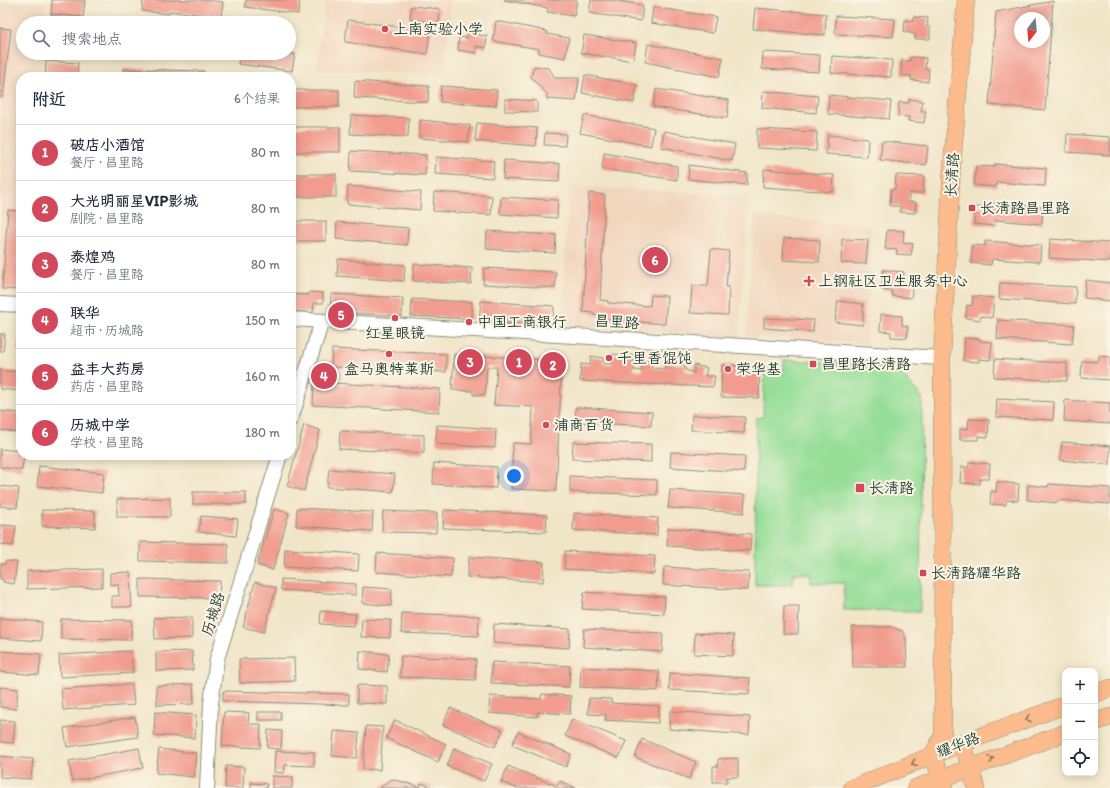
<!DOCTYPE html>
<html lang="zh">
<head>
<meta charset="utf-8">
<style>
  :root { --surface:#fff; --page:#f6f6f7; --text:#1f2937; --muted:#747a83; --line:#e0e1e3; --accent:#d1495b }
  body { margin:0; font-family:Itim,"LXGW WenKai TC",sans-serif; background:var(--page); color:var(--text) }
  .controls { position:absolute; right:12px; bottom:12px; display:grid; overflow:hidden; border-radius:8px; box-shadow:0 2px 10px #0003 }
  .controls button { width:36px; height:36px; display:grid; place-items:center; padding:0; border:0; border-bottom:1px solid var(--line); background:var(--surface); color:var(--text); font:20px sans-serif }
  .compass { position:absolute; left:1014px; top:12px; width:36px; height:36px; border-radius:50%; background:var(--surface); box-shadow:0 2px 10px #0003; rotate:196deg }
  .you { position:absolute; left:514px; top:476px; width:14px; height:14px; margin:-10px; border:3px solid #fff; border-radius:50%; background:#1a73e8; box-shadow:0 0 0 6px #1a73e833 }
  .badge { display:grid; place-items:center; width:26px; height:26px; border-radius:50%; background:var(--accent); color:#fff; font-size:13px; font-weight:700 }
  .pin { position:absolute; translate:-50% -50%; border:2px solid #fff; box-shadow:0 1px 4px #0006 }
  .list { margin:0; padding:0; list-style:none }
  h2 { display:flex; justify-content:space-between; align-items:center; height:52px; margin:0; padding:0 16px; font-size:17px }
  h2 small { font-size:13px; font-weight:400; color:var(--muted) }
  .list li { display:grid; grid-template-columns:26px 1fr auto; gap:12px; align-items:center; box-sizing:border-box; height:56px; padding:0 16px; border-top:1px solid var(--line) }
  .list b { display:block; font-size:15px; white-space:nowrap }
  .list p { margin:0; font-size:13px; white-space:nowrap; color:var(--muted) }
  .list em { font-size:13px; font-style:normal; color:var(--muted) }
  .icon { flex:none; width:22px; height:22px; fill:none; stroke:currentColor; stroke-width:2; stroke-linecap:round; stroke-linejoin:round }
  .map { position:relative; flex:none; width:1110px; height:788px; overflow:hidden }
  .search { position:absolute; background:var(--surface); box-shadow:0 2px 10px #0003; left:16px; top:16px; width:280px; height:44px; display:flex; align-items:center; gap:10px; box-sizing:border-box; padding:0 14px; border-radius:22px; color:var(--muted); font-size:15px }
  .panel { position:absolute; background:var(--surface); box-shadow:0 2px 10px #0003; left:16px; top:72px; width:280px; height:388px; border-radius:16px }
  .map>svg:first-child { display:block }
  .built { fill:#f1d5bd }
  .green { fill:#96de98; stroke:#5a8e66 }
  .building { fill:#f19c8e; fill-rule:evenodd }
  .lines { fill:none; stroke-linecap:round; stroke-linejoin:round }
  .minor-casing { stroke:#88917e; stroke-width:16 }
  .major-casing { stroke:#88917e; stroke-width:18 }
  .minor { stroke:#fff; stroke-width:14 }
  .major { stroke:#fbbb8c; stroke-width:17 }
  .oneway { stroke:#82765c }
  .poi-dot { fill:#d1495b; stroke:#fcf5e5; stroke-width:1.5 }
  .labels { text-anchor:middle; stroke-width:4; stroke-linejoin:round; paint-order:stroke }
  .poi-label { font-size:15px; fill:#1f3d34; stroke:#fcf5e5; text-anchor:start }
  .street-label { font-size:15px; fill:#1f3d34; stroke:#fcf5e5 }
</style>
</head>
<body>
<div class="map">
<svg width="1110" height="788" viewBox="0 0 1110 788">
  <rect width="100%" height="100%" fill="#fcf5e5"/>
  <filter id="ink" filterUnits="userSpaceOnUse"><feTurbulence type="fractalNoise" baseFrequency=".025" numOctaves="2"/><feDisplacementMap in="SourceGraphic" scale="8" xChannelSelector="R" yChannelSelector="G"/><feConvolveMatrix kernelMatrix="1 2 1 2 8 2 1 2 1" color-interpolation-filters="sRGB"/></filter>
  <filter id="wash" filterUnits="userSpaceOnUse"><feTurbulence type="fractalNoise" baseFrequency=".012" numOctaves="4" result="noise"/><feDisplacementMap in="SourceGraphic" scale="16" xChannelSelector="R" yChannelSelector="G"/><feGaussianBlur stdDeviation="0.9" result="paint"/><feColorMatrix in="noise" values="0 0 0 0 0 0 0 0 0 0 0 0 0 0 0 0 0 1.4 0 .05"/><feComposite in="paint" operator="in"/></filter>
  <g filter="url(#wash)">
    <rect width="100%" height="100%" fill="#f1e5c8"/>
    <g class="built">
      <polygon points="325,0 451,0 444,75 317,70"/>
      <polygon points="0,3 46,3 45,23 23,23 23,53 44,53 42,77 21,77 21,295 0,292"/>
      <polygon points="569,186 749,196 739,338 562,324"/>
      <polygon points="755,216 872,226 866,343 746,336"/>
    </g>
    <polygon class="green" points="784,360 894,366 922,397 920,611 844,610 844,583 811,583 811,574 793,573 793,585 755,585 756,418 763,417 765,369 784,370"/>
    <g id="blocks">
      <g class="building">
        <polygon points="52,0 85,0 83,17 51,14"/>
        <polygon points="143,0 205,0 223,2 221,17 170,11 169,14 142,11"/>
        <polygon points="246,0 300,0 298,14 245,7"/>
        <polygon points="504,0 577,0 574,16 547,12 548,8"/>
        <polygon points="591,0 612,0 643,5 641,21 589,13"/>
        <path d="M1053,1L1045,110L989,105L996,12ZM1020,18H1044V42H1020Z"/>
        <polygon points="411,6 440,9 439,23 410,19"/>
        <polygon points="653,7 716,17 713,33 651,23"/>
        <polygon points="755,8 826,14 825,35 753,29"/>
        <polygon points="836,16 895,19 893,37 835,34"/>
        <polygon points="914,17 928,18 927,27 930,27 930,39 915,39 915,34 904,32 905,20 913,21"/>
        <polygon points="348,20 430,31 427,54 345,42"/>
        <polygon points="496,21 547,31 547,34 569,38 565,58 539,53 539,49 493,41"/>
        <polygon points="0,28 11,29 3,97 0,97"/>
        <polygon points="468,28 479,31 480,36 487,35 486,48 476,46 477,53 458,50 459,37 467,38"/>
        <polygon points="584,35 636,43 633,61 581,53"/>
        <polygon points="648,44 723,58 719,77 645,62"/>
        <polygon points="763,52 820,55 819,72 762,69"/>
        <polygon points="148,53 164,53 164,56 148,54"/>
        <polygon points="171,53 210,53 209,58 171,54"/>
        <polygon points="240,53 295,54 292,71 238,64"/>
        <polygon points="832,56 892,60 891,77 831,73"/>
        <polygon points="911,57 926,58 925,69 929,69 928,82 911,80 911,76 901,75 902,60 910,61"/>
        <polygon points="46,61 78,63 77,77 45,77"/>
        <polygon points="534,66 549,68 555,78 579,78 576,101 547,99 547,94 531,77"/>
        <polygon points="123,69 204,71 204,77 123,77"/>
        <polygon points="585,75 637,85 634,103 582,93"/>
        <polygon points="355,81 429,86 428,102 354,98"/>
        <polygon points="441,86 497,90 496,106 440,102"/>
        <polygon points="656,89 729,100 727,118 653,107"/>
        <rect x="291" y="90" width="48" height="17"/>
        <polygon points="763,91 818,96 816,113 762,108"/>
        <polygon points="829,95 891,101 889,119 828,114"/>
        <polygon points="505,99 537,101 537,112 505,111"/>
        <polygon points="909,99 923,101 921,111 926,111 924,123 908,121 909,117 898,116 899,102 909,103"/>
        <polygon points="351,115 409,118 408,137 350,134"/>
        <polygon points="584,115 654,128 651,146 580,133"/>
        <polygon points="420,120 470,125 468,142 419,138"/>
        <polygon points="477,123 537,128 536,146 475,141"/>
        <rect x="291" y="127" width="49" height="25"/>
        <polygon points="757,129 817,132 816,151 757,148"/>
        <polygon points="664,131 735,144 732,161 661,147"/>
        <polygon points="545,133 566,134 565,146 544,145"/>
        <polygon points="1067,134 1110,137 1110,155 1066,152"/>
        <polygon points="828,135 868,139 867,157 826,154"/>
        <polygon points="882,141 928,146 926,165 880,160"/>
        <polygon points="351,151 426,155 425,175 350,171"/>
        <polygon points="604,153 677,166 677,180 602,169"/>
        <polygon points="436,157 494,161 493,178 435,174"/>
        <polygon points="504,160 560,164 559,182 503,179"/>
        <polygon points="995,164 1046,168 1045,186 997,182 996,187 974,185 976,166 994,167"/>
        <polygon points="689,165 747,173 747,185 688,179"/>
        <polygon points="764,169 834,175 833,192 763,187"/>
        <rect x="291" y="174" width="45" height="23"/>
        <polygon points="896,175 924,176 923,193 909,193 909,202 916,202 915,213 900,212 900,206 890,206 891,189 895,189"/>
        <polygon points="348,186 421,192 420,210 347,204"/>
        <polygon points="434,192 492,196 491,215 433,211"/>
        <polygon points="589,193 605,195 600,300 608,301 608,303 650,306 651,295 667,296 665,324 605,319 605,316 593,315 594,313 583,312"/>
        <polygon points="501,197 558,200 557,218 500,214"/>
        <polygon points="993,203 1043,207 1042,224 995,220 995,226 974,224 975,207 992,208"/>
        <polygon points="8,210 21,211 21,290 2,289"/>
        <rect x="291" y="221" width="35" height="20"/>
        <polygon points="337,222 408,228 407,245 336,239"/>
        <polygon points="887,230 904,231 903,243 913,244 911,255 896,254 897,250 885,249"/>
        <polygon points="487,231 556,235 555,253 486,249"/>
        <polygon points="784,238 820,240 819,262 783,260"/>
        <polygon points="842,239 868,240 866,264 841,263"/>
        <polygon points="1050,239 1110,243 1110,262 1049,258"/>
        <polygon points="985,241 1041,245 1040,262 992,259 991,265 971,263 972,245 985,246"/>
        <polygon points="711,249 729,251 726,287 729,287 728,315 690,313 692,286 708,286"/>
        <polygon points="338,259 405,265 404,281 337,276"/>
        <polygon points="414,264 472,268 471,284 413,281"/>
        <polygon points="484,268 556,272 555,288 483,284"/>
        <polygon points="883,270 904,272 903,284 913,285 911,298 892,296 892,291 882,290"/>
        <polygon points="1086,280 1110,283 1110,301 1084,298"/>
        <polygon points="1000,283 1076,287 1075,304 999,299"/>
        <polygon points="309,292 323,293 323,303 314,303 313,313 291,311 291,294 309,295"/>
        <polygon points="331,294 403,298 402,316 330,312"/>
        <polygon points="973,296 994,298 992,318 981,316 980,320 966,318 967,305 972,306"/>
        <polygon points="412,299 472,302 472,319 411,316"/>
        <polygon points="481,301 554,306 553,326 479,321"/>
        <polygon points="838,301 863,304 863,325 835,322"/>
        <polygon points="881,314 902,316 902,325 908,326 907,338 891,337 891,332 880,331"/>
        <polygon points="764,318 814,320 813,332 764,328"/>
        <polygon points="998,320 1074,325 1072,344 997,339"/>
        <polygon points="19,332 21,333 21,351 17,351"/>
        <polygon points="0,334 5,334 3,351 0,351"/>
        <polygon points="965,338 980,339 980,341 992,342 990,360 979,359 979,362 963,361"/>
        <polygon points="332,349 446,354 446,372 331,367"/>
        <polygon points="454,354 562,361 556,491 511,489 513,443 531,444 533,407 494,405 497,367 487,367 485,395 473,395 473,391 452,390"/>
        <polygon points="612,354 634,355 634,370 642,371 641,360 652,361 652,368 665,369 664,362 685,365 685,370 694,373 694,365 707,368 705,376 715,376 713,387 580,381 581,364 590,365 591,356 603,358 603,364 613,364"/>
        <polygon points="1099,356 1110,357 1110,380 1081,378 1082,361 1098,362"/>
        <polygon points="995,359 1067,363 1067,381 994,377"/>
        <polygon points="722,365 760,366 759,398 721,397"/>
        <polygon points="0,370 21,372 21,391 0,389"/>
        <polygon points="314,382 440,389 439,412 313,405"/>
        <polygon points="997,399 1054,402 1053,420 996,417"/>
        <polygon points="1065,400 1110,403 1110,424 1064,421"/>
        <polygon points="576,407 652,412 651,426 575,422"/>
        <polygon points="0,411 21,413 21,433 0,430"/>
        <polygon points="692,415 745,417 744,433 691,430"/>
        <polygon points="969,419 989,420 988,437 978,436 978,440 960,440 960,429 968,429"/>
        <polygon points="304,425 320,430 304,491 287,486"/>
        <polygon points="437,425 496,429 495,448 436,444"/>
        <polygon points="340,431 424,435 424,453 339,449"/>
        <polygon points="573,442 651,444 651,462 572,459"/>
        <polygon points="1062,442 1110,446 1110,465 1060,460"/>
        <polygon points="0,449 21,451 21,455 24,455 22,470 0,467"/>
        <polygon points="671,452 745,456 744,472 670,467"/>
        <polygon points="84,455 99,455 99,458 84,456"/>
        <polygon points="969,462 990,464 989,479 980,479 980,484 960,483 961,467 969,467"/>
        <polygon points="434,463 497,467 496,488 433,484"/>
        <polygon points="39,466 104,473 102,493 37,486"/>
        <polygon points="329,469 395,474 393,492 327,487"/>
        <polygon points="570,476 657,480 657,495 570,492"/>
        <polygon points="997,482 1019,484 1018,501 1006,500 1006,505 990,504 991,491 996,492"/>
        <polygon points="1049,484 1110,488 1110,504 1058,500 1058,503 1027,500 1028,485 1048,487"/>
        <polygon points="0,486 19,488 17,508 0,506"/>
        <polygon points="670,490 745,495 744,513 668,508"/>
        <rect x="193" y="492" width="53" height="12"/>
        <polygon points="170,498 170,517 117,517 117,499"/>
        <polygon points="297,508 373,512 372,531 296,526"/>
        <polygon points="274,509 289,513 273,570 257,565"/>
        <polygon points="42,510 95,511 95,528 42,526"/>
        <polygon points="444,510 547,515 546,532 443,528"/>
        <polygon points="383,511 437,513 436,533 382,532"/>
        <polygon points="574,513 658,518 657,535 573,530"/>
        <polygon points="201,516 238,519 236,536 199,532"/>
        <polygon points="0,525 16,526 13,546 0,544"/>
        <polygon points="668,528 751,534 750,551 667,546"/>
        <polygon points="140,542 228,544 228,563 140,561"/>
        <polygon points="285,549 359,554 358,571 284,567"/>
        <polygon points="565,551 655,556 654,574 564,569"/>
        <polygon points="377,553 453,558 451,577 376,572"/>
        <polygon points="469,557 544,562 543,582 467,577"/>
        <polygon points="6,561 17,562 14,584 3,582 3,579 0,579 0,564 5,564"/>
        <polygon points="664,567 749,572 748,590 663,585"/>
        <polygon points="102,569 102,587 27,589 27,571"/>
        <polygon points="130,572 132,607 112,607 112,596 119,596 118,584 110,585 110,573"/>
        <polygon points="140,579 220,581 219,598 140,597"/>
        <polygon points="281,579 356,584 356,595 281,590"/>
        <polygon points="255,582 276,588 264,632 243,627"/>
        <polygon points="363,587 392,589 391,606 362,603"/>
        <polygon points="584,592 665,597 664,614 582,609"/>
        <polygon points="784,606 799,606 798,634 783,634"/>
        <polygon points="321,611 356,614 354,626 320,624"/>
        <polygon points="402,613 479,616 478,636 401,633"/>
        <polygon points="192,617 192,638 155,639 154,618"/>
        <polygon points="0,618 42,622 41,641 0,638"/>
        <polygon points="61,619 132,620 131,640 61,639"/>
        <polygon points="362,619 391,620 390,638 361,637"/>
        <polygon points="494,624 570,629 569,648 493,643"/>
        <polygon points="852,627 892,627 902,631 905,636 906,641 907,667 853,667"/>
        <polygon points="584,629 663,633 662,652 583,647"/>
        <polygon points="695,633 734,635 733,656 694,654"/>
        <polygon points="0,651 41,654 39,675 0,672"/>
        <polygon points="131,651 133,673 60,677 59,655"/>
        <polygon points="192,651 193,670 156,671 156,652"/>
        <polygon points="360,651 389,654 387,672 359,669"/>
        <polygon points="401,656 476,659 475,680 400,677"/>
        <polygon points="294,658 295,681 240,683 239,659"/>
        <polygon points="492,662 570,666 569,687 491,683"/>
        <polygon points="581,667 659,671 658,691 580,687"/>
        <polygon points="670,673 750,678 749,694 669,690"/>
        <polygon points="132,684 134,705 63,710 61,689"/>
        <polygon points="193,684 194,704 157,705 156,686"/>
        <polygon points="357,685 387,686 387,704 357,703"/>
        <polygon points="0,687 18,689 16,709 0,707"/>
        <polygon points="223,691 349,694 349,705 223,701"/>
        <polygon points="542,694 571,696 570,714 538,712 537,717 489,713 490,696 541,699"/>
        <polygon points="589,698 611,699 611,703 659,706 658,723 605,720 606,715 588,714"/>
        <polygon points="450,708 503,730 495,747 443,725"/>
        <polygon points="670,711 750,717 749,735 669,729"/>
        <polygon points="155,712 196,715 195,738 154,735"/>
        <polygon points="224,712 249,713 248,724 261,724 260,748 222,746"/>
        <rect x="258" y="712" width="23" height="8"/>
        <polygon points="135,717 138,737 67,747 64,728"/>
        <polygon points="572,719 626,741 619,758 565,736"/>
        <polygon points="0,720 15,721 13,743 0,742"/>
        <polygon points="395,720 446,744 438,762 386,738"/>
        <polygon points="366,726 383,727 380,770 363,769"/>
        <polygon points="268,730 282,731 281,749 267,748"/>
        <polygon points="334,731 359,733 357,758 332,756"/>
        <polygon points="518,732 571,754 566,767 512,745"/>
        <polygon points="642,739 696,762 689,779 635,757"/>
        <polygon points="139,748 143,768 72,781 69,761"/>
        <polygon points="454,748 492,764 484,781 447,766"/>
        <polygon points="159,749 196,753 194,777 156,773"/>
        <polygon points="275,751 314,752 314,766 285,765 284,773 274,772"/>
        <polygon points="0,756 33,759 31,779 0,777"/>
        <polygon points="738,758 738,777 727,777 727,782 713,782 713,766 718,766 718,759"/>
        <polygon points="226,766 244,767 243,788 225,788"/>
        <polygon points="508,766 557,786 559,781 576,788 516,788 501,782"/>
        <polygon points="272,776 293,777 292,788 272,788"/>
        <polygon points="392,779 420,787 421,783 435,788 379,788"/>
        <polygon points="251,783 267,784 266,788 251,788"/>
      </g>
    </g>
  </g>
  <g filter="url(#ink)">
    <use href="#blocks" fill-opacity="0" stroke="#88917e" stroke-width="1"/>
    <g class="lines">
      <defs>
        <g id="minor">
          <polyline points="0,304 21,305"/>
          <polyline points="291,319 942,358"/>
          <polyline points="291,419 322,321"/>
          <polyline points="207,788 211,703 217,659 280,455"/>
        </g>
        <g id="major">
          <polyline points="1095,694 1110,688"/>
          <polyline points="1095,722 1110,717"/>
          <polyline points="963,743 976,788"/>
          <polyline points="852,788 963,743 1065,705"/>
          <polyline points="916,788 1065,733"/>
          <polyline points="944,788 933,755 943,735 942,358 952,165 966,0"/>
        </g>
      </defs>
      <use href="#minor" class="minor-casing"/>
      <use href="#major" class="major-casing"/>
      <use href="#minor" class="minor"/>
      <use href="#major" class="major"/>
    </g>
    <defs><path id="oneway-chevron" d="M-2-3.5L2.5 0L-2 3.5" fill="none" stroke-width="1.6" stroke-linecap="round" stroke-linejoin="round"/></defs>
    <g class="oneway">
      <use href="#oneway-chevron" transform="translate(1028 719) rotate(160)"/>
      <use href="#oneway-chevron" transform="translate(991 759) rotate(-21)"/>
      <use href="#oneway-chevron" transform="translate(914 763) rotate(158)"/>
    </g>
  </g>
  <g class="poi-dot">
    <circle cx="385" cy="29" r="4"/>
    <rect x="968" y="204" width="8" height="8" rx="2"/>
    <path d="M807 275h4v4h4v4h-4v4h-4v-4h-4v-4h4z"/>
    <circle cx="395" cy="318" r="4"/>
    <circle cx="469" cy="322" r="4"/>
    <circle cx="389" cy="354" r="4"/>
    <circle cx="609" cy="358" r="4"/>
    <rect x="809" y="360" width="8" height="8" rx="2"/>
    <circle cx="728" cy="369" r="4"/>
    <circle cx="546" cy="425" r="4"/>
    <rect x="855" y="483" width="10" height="10" rx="2"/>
    <rect x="919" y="569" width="8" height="8" rx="2"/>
  </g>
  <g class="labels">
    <g class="poi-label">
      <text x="393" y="34">上南实验小学</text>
      <text x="980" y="213">长清路昌里路</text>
      <text x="818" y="286">上钢社区卫生服务中心</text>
      <text x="477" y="327">中国工商银行</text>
      <text x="395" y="338" text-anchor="middle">红星眼镜</text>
      <text x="617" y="363">千里香馄饨</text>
      <text x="821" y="369">昌里路长清路</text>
      <text x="389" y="374" text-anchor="middle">盒马奥特莱斯</text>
      <text x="736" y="374">荣华基</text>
      <text x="554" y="430">浦商百货</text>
      <text x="869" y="493">长清路</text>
      <text x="931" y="578">长清路耀华路</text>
    </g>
    <g class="street-label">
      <text transform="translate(952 175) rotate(-86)" y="5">长清路</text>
      <text transform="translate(617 322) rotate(3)" y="5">昌里路</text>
      <text transform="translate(213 614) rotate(-73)" y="5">历城路</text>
      <text transform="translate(958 745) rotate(-21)" y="5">耀华路</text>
    </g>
  </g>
</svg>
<div class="controls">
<button>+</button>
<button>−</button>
<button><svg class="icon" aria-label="locate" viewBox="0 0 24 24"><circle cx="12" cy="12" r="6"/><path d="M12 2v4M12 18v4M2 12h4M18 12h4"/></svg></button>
</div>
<svg class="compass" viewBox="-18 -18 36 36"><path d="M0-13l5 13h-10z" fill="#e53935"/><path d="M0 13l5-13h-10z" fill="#747a83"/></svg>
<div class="you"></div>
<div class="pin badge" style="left:519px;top:362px">1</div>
<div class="pin badge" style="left:553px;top:365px">2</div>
<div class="pin badge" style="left:470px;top:362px">3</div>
<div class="pin badge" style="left:324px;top:376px">4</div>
<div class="pin badge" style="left:341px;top:315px">5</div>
<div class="pin badge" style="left:655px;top:260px">6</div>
<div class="search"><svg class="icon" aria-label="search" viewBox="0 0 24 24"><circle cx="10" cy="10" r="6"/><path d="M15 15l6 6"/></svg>搜索地点</div>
<section class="panel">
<h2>附近<small>6个结果</small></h2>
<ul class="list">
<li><span class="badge">1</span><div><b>破店小酒馆</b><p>餐厅 · 昌里路</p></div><em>80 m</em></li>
<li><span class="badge">2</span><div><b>大光明丽星VIP影城</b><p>剧院 · 昌里路</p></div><em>80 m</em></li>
<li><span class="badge">3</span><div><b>泰煌鸡</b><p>餐厅 · 昌里路</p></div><em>80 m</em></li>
<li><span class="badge">4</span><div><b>联华</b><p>超市 · 历城路</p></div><em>150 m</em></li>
<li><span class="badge">5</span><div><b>益丰大药房</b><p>药店 · 昌里路</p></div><em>160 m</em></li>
<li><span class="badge">6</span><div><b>历城中学</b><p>学校 · 昌里路</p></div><em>180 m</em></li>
</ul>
</section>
</div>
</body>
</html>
